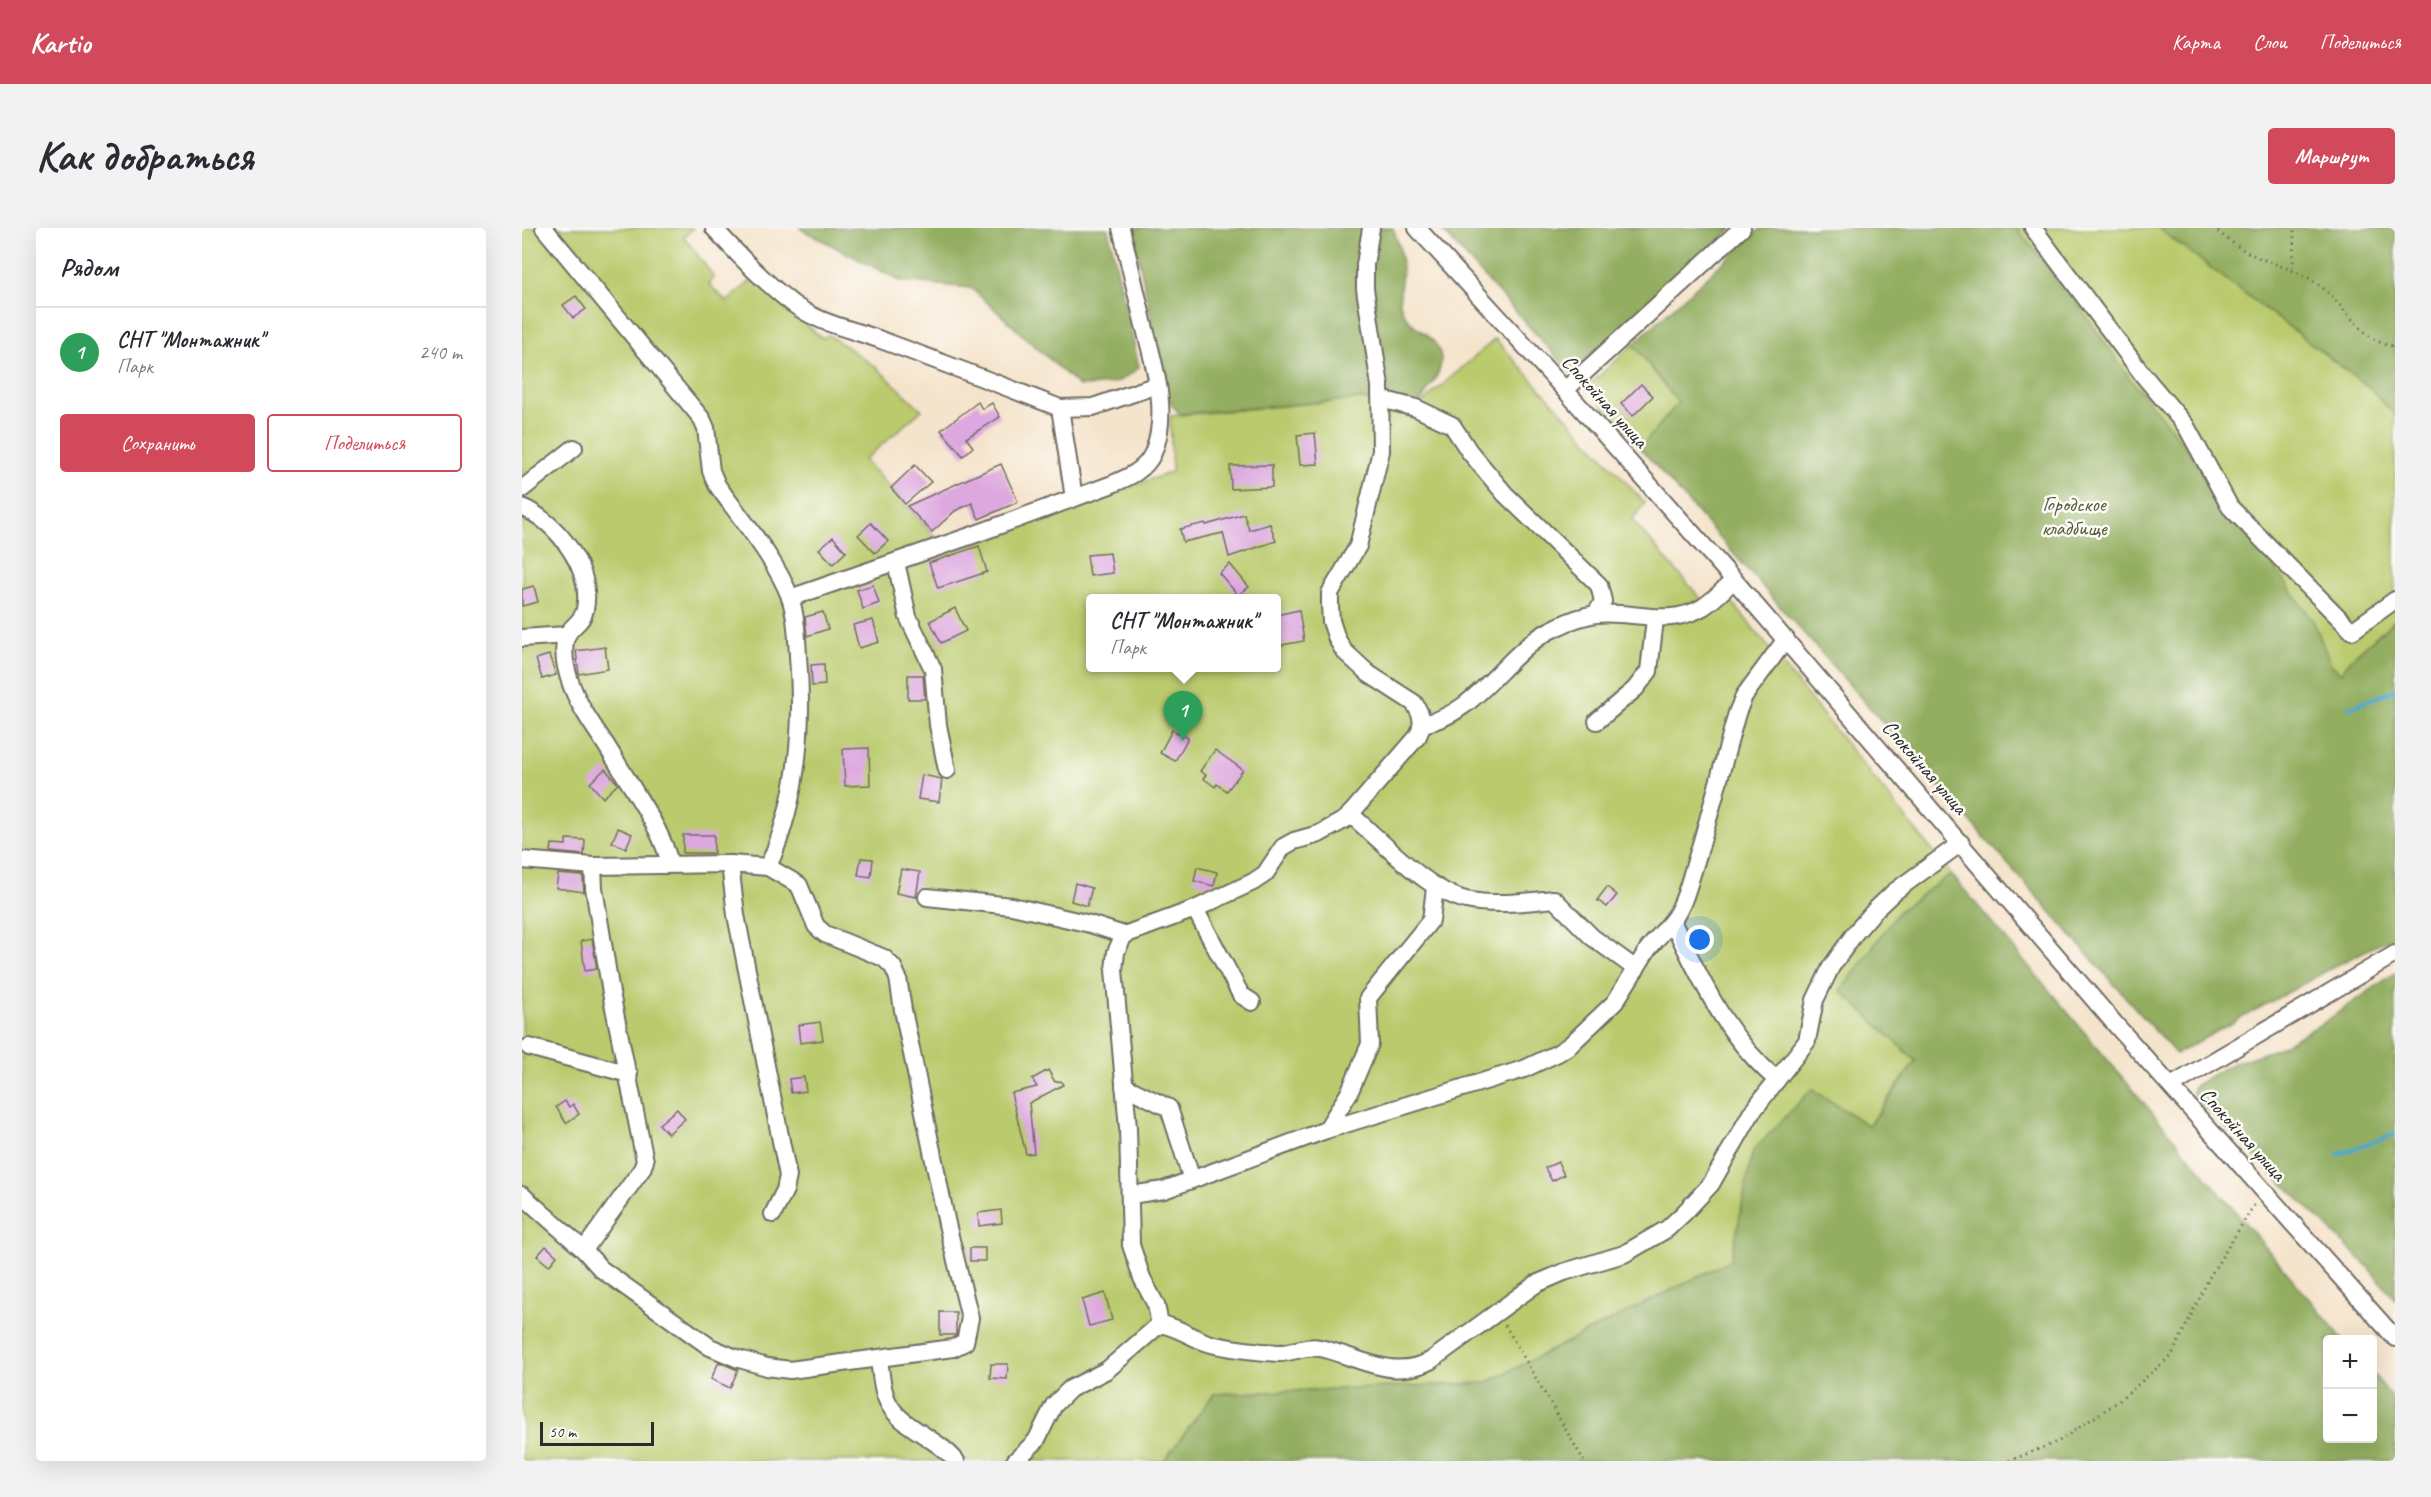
<!DOCTYPE html>
<html lang="ru">
<head>
<meta charset="utf-8">
<style>
  :root { --surface:#fff; --page:#f2f2f3; --text:#2b2b33; --muted:#7c7c81; --line:#e1e1e2; --accent:#d1495b }
  body { margin:0; font-family:Caveat,sans-serif; background:var(--page); color:var(--text) }
  .controls { position:absolute; right:18px; bottom:18px; display:grid; overflow:hidden; border-radius:6px; box-shadow:0 6px 24px #0002 }
  .controls button { width:54px; height:54px; display:grid; place-items:center; padding:0; border:0; border-bottom:2px solid var(--line); background:var(--surface); color:var(--text); font:30px sans-serif }
  .scale { position:absolute; left:18px; bottom:15px; width:114px; box-sizing:border-box; padding-left:6px; border:3px solid #2b2b2b; border-top:0; font-size:16px; line-height:21px; white-space:nowrap; color:#2b2b2b; -webkit-text-stroke:4px #fdfcf7; paint-order:stroke }
  .you { position:absolute; left:1178px; top:712px; width:21px; height:21px; margin:-15px; border:4px solid #fff; border-radius:50%; background:#1a73e8; box-shadow:0 0 0 9px #1a73e833 }
  .badge { display:grid; place-items:center; width:39px; height:39px; border-radius:50%; background:var(--accent); color:#fff; font-size:20px; font-weight:700 }
  .pin { position:absolute; translate:-50% -50px; filter:drop-shadow(0 2px 3px #0008) }
  .pin::after { content:''; position:absolute; top:32px; width:21px; height:18px; background:inherit; clip-path:polygon(0 0,100% 0,50% 100%) }
  .popup { position:absolute; left:564px; top:366px; width:195px; height:78px; box-sizing:border-box; display:grid; place-content:center; border-radius:6px; background:var(--surface); filter:drop-shadow(0 2px 4px #0005); font-size:20px; white-space:nowrap; color:var(--muted) }
  .popup b { font-size:22px; color:var(--text) }
  .popup::after { content:''; position:absolute; left:50%; top:100%; margin-left:-12px; border:12px solid transparent; border-top-color:var(--surface) }
  .list { margin:0; padding:0; list-style:none }
  h2 { display:flex; justify-content:space-between; align-items:center; height:78px; margin:0; padding:0 24px; font-size:26px }
  h2 small { font-size:20px; font-weight:400; color:var(--muted) }
  .list li { display:grid; grid-template-columns:39px 1fr auto; gap:18px; align-items:center; box-sizing:border-box; height:90px; padding:0 24px; border-top:2px solid var(--line) }
  .list b { display:block; font-size:22px; white-space:nowrap }
  .list p { margin:0; font-size:20px; white-space:nowrap; color:var(--muted) }
  .list em { font-size:20px; font-style:normal; color:var(--muted) }
  .actions { display:flex; gap:12px; padding:18px 24px }
  .actions a { flex:1; padding:14px 0; border:2px solid var(--accent); border-radius:6px; text-align:center; font-size:21px; color:var(--accent) }
  .actions .main { background:var(--accent); color:#fff }
  .map { position:relative; flex:none; width:1873px; height:1233px; overflow:hidden; border-radius:6px }
  header { display:flex; align-items:center; gap:36px; box-sizing:border-box; height:84px; padding:0 30px; background:var(--accent); color:#fff }
  header strong { font-size:28px }
  nav { display:flex; gap:33px; margin-inline-start:auto; font-size:21px }
  .intro { display:flex; align-items:center; justify-content:space-between; box-sizing:border-box; height:144px; padding:0 36px }
  h1 { margin:0; font-size:42px }
  .button { padding:15px 27px; border-radius:6px; background:var(--accent); color:#fff; font-size:21px; font-weight:700 }
  main { display:flex; gap:36px; padding:0 36px }
  aside { flex:1; background:var(--surface); border-radius:6px; box-shadow:0 6px 24px #0002 }
  .map>svg:first-child { display:block }
  .green { fill:#baca6d; stroke:#727a4c; stroke-width:1.5; fill-rule:evenodd }
  .forest { fill:#93ae60; stroke:#5f6c46; stroke-width:1.5 }
  .lines { fill:none; stroke-linecap:round; stroke-linejoin:round }
  .stream { stroke:#4da7cb; stroke-width:4.5 }
  .building { fill:#dda7df }
  .minor-casing { stroke:#726c63; stroke-width:20 }
  .path { stroke:#726c63; stroke-width:3; stroke-dasharray:1.5 4.5; stroke-linecap:butt }
  .minor { stroke:#fff; stroke-width:16 }
  .labels { text-anchor:middle; stroke-width:5; stroke-linejoin:round; paint-order:stroke }
  .street-label { font-size:21px; fill:#2b2b2b; stroke:#fdfcf7 }
  .park-label { font-size:21px; fill:#565b3f; stroke:#fdfcf7 }
</style>
</head>
<body>
<header>
<strong>Kartio</strong>
<nav><a>Карта</a><a>Слои</a><a>Поделиться</a></nav>
</header>
<div class="intro"><h1>Как добраться</h1><a class="button">Маршрут</a></div>
<main>
<aside>
<h2>Рядом<small></small></h2>
<ul class="list">
<li><span class="badge" style="background:#2e9e5b">1</span><div><b>СНТ &quot;Монтажник&quot;</b><p>Парк</p></div><em>240 m</em></li>
</ul>
<div class="actions"><a class="main">Сохранить</a><a>Поделиться</a></div>
</aside>
<div class="map">
<svg width="1873" height="1233" viewBox="0 0 1873 1233">
  <rect width="100%" height="100%" fill="#fdfcf7"/>
  <filter id="ink" filterUnits="userSpaceOnUse"><feTurbulence type="fractalNoise" baseFrequency=".0167" numOctaves="2"/><feDisplacementMap in="SourceGraphic" scale="12" xChannelSelector="R" yChannelSelector="G"/><feConvolveMatrix kernelMatrix="1 2 1 2 8 2 1 2 1" color-interpolation-filters="sRGB"/></filter>
  <filter id="wash" filterUnits="userSpaceOnUse"><feTurbulence type="fractalNoise" baseFrequency=".008" numOctaves="4" result="noise"/><feDisplacementMap in="SourceGraphic" scale="24" xChannelSelector="R" yChannelSelector="G"/><feGaussianBlur stdDeviation="1.35" result="paint"/><feColorMatrix in="noise" values="0 0 0 0 0 0 0 0 0 0 0 0 0 0 0 0 0 1.4 0 .05"/><feComposite in="paint" operator="in"/></filter>
  <g filter="url(#wash)">
    <rect width="100%" height="100%" fill="#f5e4cc"/>
    <g class="green">
      <path d="M0,0H171L162,9L192,49L187,56L205,74L232,50L300,110L307,107L354,139L400,182L342,232L426,322L650,244L648,188L839,171L894,180L973,111L1123,275L1110,292L1187,380L1206,369L1429,646L1377,683L1394,833L1346,898L1231,923L1209,1032L964,1155L692,1166L642,1233H420L417,1230V1233H0ZM568,370H754V440H568Z"/>
      <polygon points="1239,0 1690,0 1805,128 1848,160 1873,187 1873,392 1829,431 1654,826 1065,159"/>
    </g>
    <g class="forest">
      <path d="M277,0H586L617,139C598,158 583,157 557,158L449,60L378,53Z"/>
      <path d="M610,0H871C876,14 880,26 880,41C880,54 875,70 880,82C886,95 897,100 906,108C935,132 909,156 894,180L839,171L658,186L649,176L645,165Z"/>
      <polygon points="918,0 1211,0 1050,146"/>
      <polygon points="1239,0 1494,0 1547,63 1606,148 1667,223 1791,392 1809,436 1819,445 1829,431 1873,392 1873,708 1817,736 1654,826 1118,220 1156,175 1111,116"/>
      <polygon points="1636,0 1873,0 1873,187 1848,160"/>
      <polygon points="1429,646 1821,1111 1806,1112 1806,1210 1850,1210 1851,1146 1873,1173 1873,1233 642,1233 692,1166 964,1155 1209,1032 1231,923 1290,861 1347,898 1394,833 1319,763 1377,683"/>
      <polygon points="1873,745 1873,1071 1846,1039 1674,870 1670,864 1672,858 1707,837 1756,820 1801,795"/>
    </g>
    <g class="lines">
      <g class="stream">
        <polyline points="1827,480 1873,462"/>
        <polyline points="1816,926 1873,906"/>
      </g>
    </g>
    <g id="blocks">
      <g class="building">
        <polygon points="54,68 64,81 51,90 41,77"/>
        <polygon points="1119,156 1131,168 1111,188 1099,176"/>
        <polygon points="456,174 460,181 470,175 478,189 444,210 451,219 441,228 419,202"/>
        <polygon points="793,205 796,236 778,237 775,207"/>
        <polygon points="479,236 496,274 457,291 450,275 433,283 410,304 385,278"/>
        <polygon points="393,237 409,254 383,276 369,260"/>
        <polygon points="750,237 750,259 709,261 708,238"/>
        <polygon points="722,286 727,302 748,296 754,313 707,329 701,305 661,314 658,301 683,295 684,297"/>
        <polygon points="349,295 366,313 353,325 336,307"/>
        <polygon points="311,309 324,324 311,336 297,321"/>
        <polygon points="457,318 465,344 416,360 407,335"/>
        <polygon points="588,325 591,345 568,348 565,327"/>
        <polygon points="708,336 727,359 716,367 697,345"/>
        <polygon points="351,357 357,375 341,381 335,362"/>
        <polygon points="12,358 16,374 0,378 0,361"/>
        <polygon points="433,380 444,403 419,415 408,393"/>
        <polygon points="777,382 782,413 754,418 754,387"/>
        <polygon points="301,384 306,401 285,408 283,389"/>
        <polygon points="351,392 357,414 337,420 331,397"/>
        <polygon points="83,419 86,441 57,446 54,423"/>
        <polygon points="27,427 34,447 20,451 14,431"/>
        <polygon points="302,436 303,457 290,458 289,437"/>
        <polygon points="386,447 401,447 403,471 386,471"/>
        <polygon points="650,502 666,510 653,533 638,525"/>
        <polygon points="347,520 348,557 323,558 321,521"/>
        <polygon points="693,522 721,542 705,563 695,556 693,559 681,550 684,547 678,543"/>
        <polygon points="83,541 96,556 81,570 68,555"/>
        <polygon points="400,547 420,551 417,574 396,571"/>
        <polygon points="96,600 110,606 104,620 90,614"/>
        <rect x="161" y="607" width="31" height="18"/>
        <polygon points="44,611 63,612 62,627 29,624 30,616 44,617"/>
        <polygon points="339,630 351,631 349,649 336,647"/>
        <polygon points="675,639 695,644 692,658 672,653"/>
        <polygon points="379,641 398,644 394,669 374,665"/>
        <polygon points="36,646 61,648 62,664 34,660"/>
        <polygon points="553,655 570,660 565,678 549,673"/>
        <polygon points="1085,659 1095,667 1085,679 1075,672"/>
        <polygon points="70,711 75,741 63,743 59,713"/>
        <polygon points="298,794 301,812 278,815 276,797"/>
        <polygon points="526,842 533,854 539,853 541,857 507,875 512,925 504,926 489,865 515,859 510,851"/>
        <polygon points="282,849 284,863 269,865 267,851"/>
        <polygon points="43,873 47,879 51,876 57,886 44,895 34,879"/>
        <polygon points="155,881 163,891 146,906 137,896"/>
        <polygon points="1036,934 1042,947 1030,953 1023,940"/>
        <polygon points="479,982 480,995 457,998 456,985"/>
        <polygon points="24,1018 35,1028 27,1038 15,1028"/>
        <rect x="448" y="1020" width="15" height="13"/>
        <polygon points="583,1065 590,1092 567,1098 560,1072"/>
        <rect x="418" y="1084" width="16" height="23"/>
        <polygon points="197,1134 216,1142 208,1160 189,1151"/>
        <polygon points="469,1136 486,1136 485,1151 468,1150"/>
      </g>
    </g>
  </g>
  <g filter="url(#ink)">
    <use href="#blocks" fill-opacity="0" stroke="#726c63" stroke-width="1.5"/>
    <g class="lines">
      <defs>
        <g id="minor">
          <path d="M192,0C216,27 242,54 271,76C300,97 327,100 359,112C419,134 479,157 538,180L571,179L635,157"/>
          <polyline points="895,0 1043,162 1212,352 1593,796 1873,1110"/>
          <polyline points="1511,0 1621,147 1664,198 1708,279 1830,403 1873,372"/>
          <polyline points="1043,162 1220,0"/>
          <polyline points="859,171 894,180 930,197 947,223 983,266 1077,357 1081,373 1074,386"/>
          <polyline points="538,180 552,270"/>
          <polyline points="0,261 52,220"/>
          <path d="M0,279C36,295 71,341 63,381C61,394 50,397 45,407C41,416 42,430 44,439C50,466 63,486 78,508C89,524 99,542 110,559C125,584 141,607 148,636"/>
          <polyline points="374,334 386,389 411,441 416,497 425,542"/>
          <path d="M268,370L451,307L588,257C605,250 623,243 631,225C649,182 630,131 620,89C613,60 606,30 599,0"/>
          <polyline points="0,410 45,407"/>
          <polyline points="1075,493 1113,461 1127,443 1133,391"/>
          <path d="M900,496C957,487 984,421 1035,399C1047,393 1060,388 1074,386C1111,382 1146,400 1181,379C1192,372 1202,361 1212,352"/>
          <path d="M828,586C859,612 905,663 944,672C973,678 1003,674 1032,671L1070,709L1114,741"/>
          <path d="M0,632L71,638L208,636L246,639C276,572 282,500 276,428C275,409 274,387 268,369C253,330 219,291 195,257L189,243L184,200L180,191L22,0"/>
          <polyline points="208,636 214,687 266,948 263,962 251,986"/>
          <polyline points="405,669 490,678 568,696 602,707"/>
          <polyline points="673,681 719,767 730,774"/>
          <polyline points="7,819 107,846"/>
          <path d="M1255,852C1203,808 1180,753 1150,693C1163,676 1167,654 1174,633C1189,584 1201,535 1215,485L1222,468L1264,411"/>
          <polyline points="602,858 647,880 670,952"/>
          <polyline points="1649,858 1873,726"/>
          <polyline points="804,902 827,865 848,816 846,770 909,692 913,660"/>
          <polyline points="0,967 62,1022 79,1041 188,1119 214,1130 245,1139 268,1142 431,1120 443,1114 448,1090 425,996 381,782 376,750 371,739 362,730 303,706 294,698 277,657 246,639"/>
          <polyline points="608,967 642,962 804,902 1002,841 1036,825 1048,817 1093,774 1126,721 1150,693"/>
          <polyline points="62,1022 120,941 123,933 89,765 72,660 71,638"/>
          <path d="M638,1096L634,1077L620,1050L609,1017L606,900L592,742L594,724L602,707L673,681L731,654L743,646L761,619L772,613L797,606L824,591L896,508C902,495 900,487 892,475L847,446L822,423L815,411L809,393L808,378V365L836,318L859,223L858,158L843,61V37L849,0"/>
          <path d="M357,1131C359,1144 359,1159 365,1172C376,1199 415,1209 434,1233"/>
          <path d="M493,1233L514,1213L532,1177L548,1161L585,1142L638,1096C658,1099 673,1113 693,1117C713,1121 737,1124 757,1125C771,1125 783,1117 798,1120C835,1128 869,1153 908,1133L1014,1056L1042,1044L1102,1026L1145,1001L1162,985L1189,956L1230,884L1285,813L1293,772L1309,739L1333,705L1353,682L1372,664L1439,615"/>
        </g>
      </defs>
      <use href="#minor" class="minor-casing"/>
      <g class="path">
        <path d="M1691,0C1703,9 1716,20 1729,26C1755,39 1781,42 1803,62C1822,78 1845,118 1873,118"/>
        <polyline points="1771,40 1772,0"/>
        <polyline points="983,1097 1062,1233"/>
        <polyline points="1487,1233 1537,1213 1597,1173 1650,1127 1688,1048 1734,974"/>
      </g>
      <use href="#minor" class="minor"/>
    </g>
  </g>
  <g class="labels">
    <g class="street-label">
      <text transform="translate(1083 173) rotate(48)" y="7">Спокойная улица</text>
      <text transform="translate(1403 539) rotate(49)" y="7">Спокойная улица</text>
      <text transform="translate(1721 906) rotate(48)" y="7">Спокойная улица</text>
    </g>
    <g class="park-label">
      <text x="1552" y="283">Городское<tspan x="1552" dy="24">кладбище</tspan></text>
    </g>
  </g>
</svg>
<div class="controls">
<button>+</button>
<button>−</button>
</div>
<div class="scale">50 m</div>
<div class="you"></div>
<div class="pin badge" style="left:661px;top:513px;background:#2e9e5b">1</div>
<div class="popup"><b>СНТ &quot;Монтажник&quot;</b>Парк</div>
</div>
</main>
</body>
</html>
